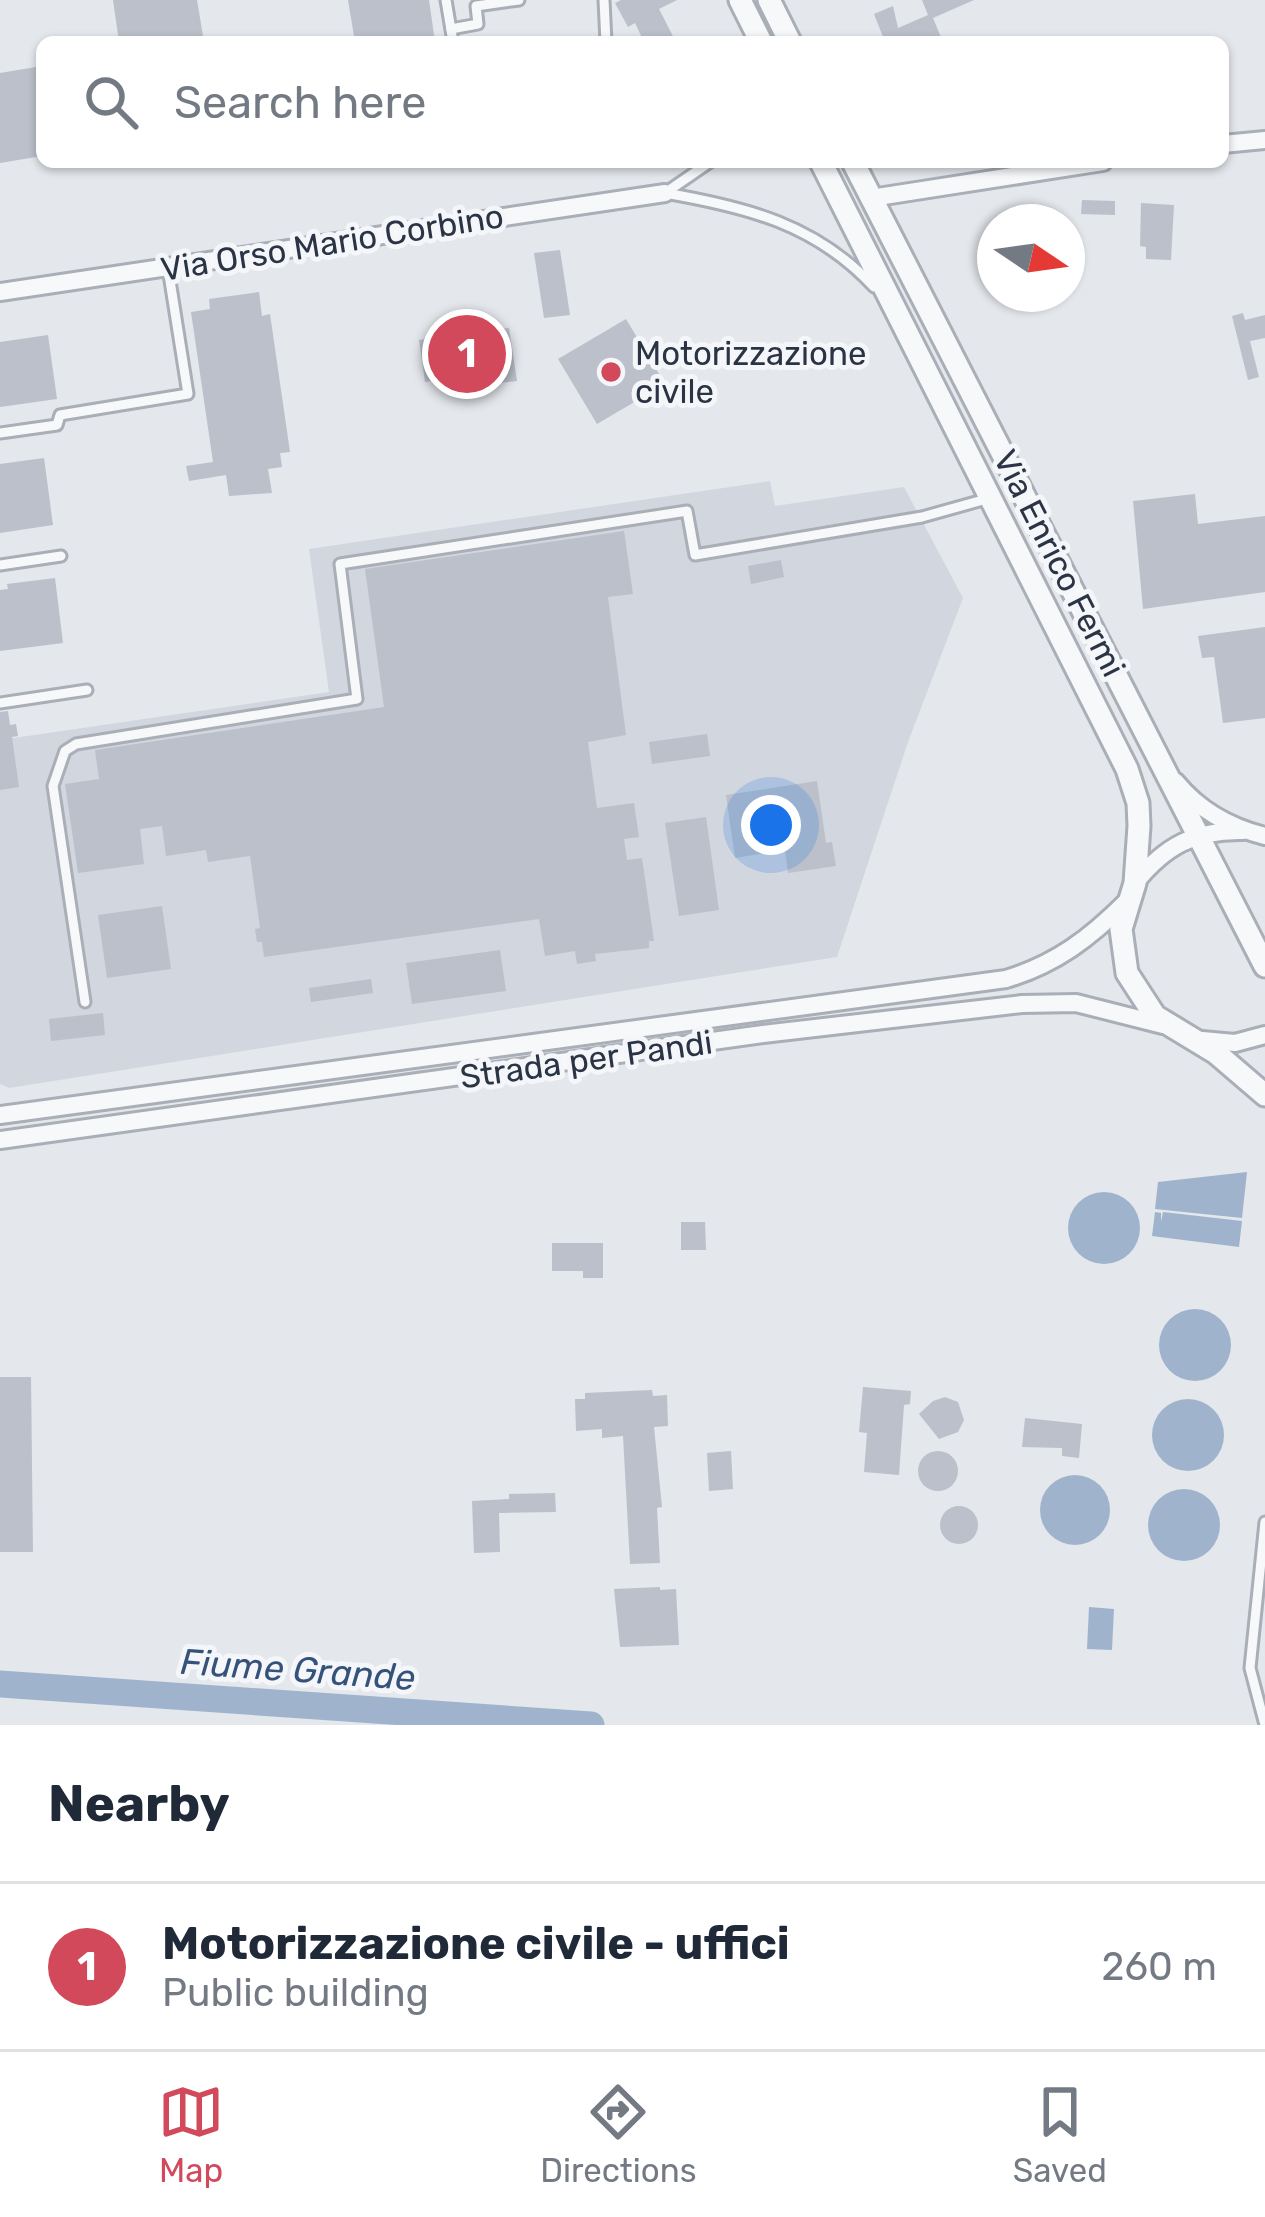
<!DOCTYPE html>
<html lang="en">
<head>
<meta charset="utf-8">
<style>
  :root { --surface:#fff; --page:#f2f2f3; --text:#1f2937; --muted:#747a83; --line:#e0e1e3; --accent:#d1495b }
  body { margin:0; font-family:Rubik,sans-serif; background:var(--page); color:var(--text) }
  .compass { position:absolute; left:977px; top:204px; width:108px; height:108px; border-radius:50%; background:var(--surface); box-shadow:0 3px 9px #0004; rotate:103deg }
  .you { position:absolute; left:771px; top:825px; width:42px; height:42px; margin:-30px; border:9px solid #fff; border-radius:50%; background:#1a73e8; box-shadow:0 0 0 18px #1a73e833 }
  .badge { display:grid; place-items:center; width:78px; height:78px; border-radius:50%; background:var(--accent); color:#fff; font-size:39px; font-weight:700 }
  .pin { position:absolute; translate:-50% -50%; border:6px solid #fff; box-shadow:0 3px 12px #0006 }
  .list { margin:0; padding:0; list-style:none }
  h2 { display:flex; justify-content:space-between; align-items:center; height:156px; margin:0; padding:0 48px; font-size:51px }
  h2 small { font-size:39px; font-weight:400; color:var(--muted) }
  .list li { display:grid; grid-template-columns:78px 1fr auto; gap:36px; align-items:center; box-sizing:border-box; height:168px; padding:0 48px; border-top:3px solid var(--line) }
  .list b { display:block; font-size:45px; white-space:nowrap }
  .list p { margin:0; font-size:39px; white-space:nowrap; color:var(--muted) }
  .list em { font-size:39px; font-style:normal; color:var(--muted) }
  .icon { flex:none; width:66px; height:66px; fill:none; stroke:currentColor; stroke-width:2; stroke-linecap:round; stroke-linejoin:round }
  .map { position:relative; flex:none; width:1265px; height:1725px; overflow:hidden }
  .search { position:absolute; background:var(--surface); box-shadow:0 3px 9px #0004; left:36px; right:36px; top:36px; height:132px; display:flex; align-items:center; gap:30px; box-sizing:border-box; padding:0 42px; border-radius:18px; color:var(--muted); font-size:45px }
  .sheet { height:324px; background:var(--surface) }
  nav { display:flex; justify-content:space-around; align-items:center; box-sizing:border-box; height:168px; border-top:3px solid var(--line); background:var(--surface); font-size:33px; color:var(--muted) }
  nav a { display:grid; justify-items:center; gap:6px }
  nav .on { color:var(--accent) }
  .map>svg:first-child { display:block }
  .built { fill:#d2d6de }
  .water { fill:#9fb4cc }
  .lines { fill:none; stroke-linecap:round; stroke-linejoin:round }
  .river { stroke:#9fb4cc; stroke-width:27 }
  .building { fill:#bbc0ca }
  .service-casing { stroke:#a9aeb7; stroke-width:15 }
  .minor-casing { stroke:#a9aeb7; stroke-width:22 }
  .tertiary-casing { stroke:#a9aeb7; stroke-width:27 }
  .service { stroke:#f7f8fa; stroke-width:9 }
  .minor { stroke:#f7f8fa; stroke-width:16 }
  .tertiary { stroke:#f7f8fa; stroke-width:21 }
  .poi-dot { fill:#d1495b; stroke:#f4f6f9; stroke-width:4.5 }
  .labels { text-anchor:middle; stroke-width:10; stroke-linejoin:round; paint-order:stroke }
  .street-label { font-size:33px; fill:#2b3445; stroke:#f4f6f9 }
  .poi-label { font-size:33px; fill:#2b3445; stroke:#f4f6f9; text-anchor:start }
  .water-label { font-size:36px; font-style:italic; fill:#34527a; stroke:#f4f6f9 }
</style>
</head>
<body>
<div class="map">
<svg width="1265" height="1725" viewBox="0 0 1265 1725">
  <rect width="100%" height="100%" fill="#e4e7ec"/>
  <polygon class="built" points="770,481 775,506 904,487 963,598 908,742 837,957 9,1088 0,1084 0,740 329,692 309,549"/>
  <g class="water">
    <polygon points="1247,1172 1242,1218 1155,1209 1158,1182"/>
    <circle cx="1104" cy="1228" r="36"/>
    <polygon points="1155,1212 1161,1213 1161,1222 1163,1212 1242,1221 1239,1247 1152,1236"/>
    <circle cx="1195" cy="1345" r="36"/>
    <circle cx="1188" cy="1435" r="36"/>
    <circle cx="1075" cy="1510" r="35"/>
    <circle cx="1184" cy="1525" r="36"/>
    <polygon points="1089,1607 1114,1609 1112,1650 1087,1649"/>
  </g>
  <g class="lines">
    <polyline class="river" points="0,1684 591,1725"/>
  </g>
  <g class="building">
    <polygon points="113,0 197,0 204,42 119,42"/>
    <polygon points="348,0 429,0 435,42 355,42"/>
    <polygon points="621,0 677,0 659,9 676,42 644,42 635,23 628,27 615,3"/>
    <polygon points="922,0 974,0 933,18 943,42 885,42 874,14 893,6 898,28 928,15"/>
    <polygon points="42,66 42,156 0,163 0,73"/>
    <polygon points="1082,200 1115,201 1115,215 1081,214"/>
    <polygon points="1141,203 1174,205 1171,260 1146,259 1146,247 1140,246"/>
    <polygon points="560,250 570,315 544,318 534,253"/>
    <polygon points="259,292 262,316 270,314 290,452 280,453 282,467 268,469 272,493 229,496 226,475 189,481 186,466 213,462 191,312 210,309 209,299"/>
    <polygon points="1243,313 1245,320 1265,315 1265,338 1250,341 1259,377 1248,380 1232,316"/>
    <polygon points="626,319 665,384 597,424 558,359"/>
    <polygon points="509,328 517,381 464,387 462,376 425,382 419,340"/>
    <polygon points="48,335 57,399 0,407 0,342"/>
    <polygon points="44,458 53,525 0,533 0,464"/>
    <polygon points="1195,494 1198,524 1265,516 1265,592 1143,609 1133,501"/>
    <polygon points="624,531 633,594 608,597 626,735 588,742 597,808 634,803 639,837 624,839 627,860 642,858 654,941 649,941 649,948 595,954 596,961 577,964 575,951 545,956 539,919 264,957 262,942 257,942 255,929 260,928 250,856 208,862 206,850 166,856 162,826 140,829 144,864 78,873 65,784 99,779 95,750 384,707 365,569"/>
    <polygon points="781,560 784,577 751,584 748,566"/>
    <polygon points="55,578 63,643 0,651 0,590 8,589 7,584"/>
    <polygon points="1265,627 1265,718 1223,723 1214,657 1202,658 1198,636"/>
    <polygon points="8,711 10,725 16,724 18,736 12,737 19,787 0,790 0,712"/>
    <polygon points="707,734 710,756 652,764 649,742"/>
    <polygon points="817,781 826,843 832,842 836,866 788,873 785,850 735,858 726,795"/>
    <polygon points="706,817 719,910 679,916 665,823"/>
    <polygon points="162,906 171,969 107,978 98,915"/>
    <polygon points="500,950 506,991 412,1004 406,963"/>
    <polygon points="371,979 373,993 311,1002 309,988"/>
    <polygon points="103,1013 105,1035 51,1041 49,1019"/>
    <polygon points="681,1222 705,1222 706,1250 681,1250"/>
    <polygon points="552,1243 603,1243 603,1278 583,1278 583,1271 552,1271"/>
    <polygon points="0,1377 31,1377 33,1552 0,1552"/>
    <polygon points="863,1387 911,1391 910,1404 904,1405 899,1475 864,1472 867,1433 859,1432"/>
    <polygon points="652,1390 653,1396 667,1395 668,1426 654,1427 662,1507 657,1508 660,1563 630,1564 623,1436 602,1438 602,1429 576,1431 575,1399 585,1399 585,1393"/>
    <polygon points="945,1397 958,1402 964,1420 958,1432 939,1439 919,1414 933,1401"/>
    <polygon points="1025,1418 1082,1424 1079,1458 1062,1456 1062,1448 1022,1447"/>
    <circle cx="938" cy="1471" r="20"/>
    <polygon points="731,1451 733,1489 709,1491 707,1453"/>
    <polygon points="555,1493 556,1512 499,1513 500,1552 474,1553 472,1501 509,1499 509,1494"/>
    <circle cx="959" cy="1525" r="19"/>
    <polygon points="660,1587 660,1590 676,1589 679,1645 620,1647 614,1589"/>
  </g>
  <g class="lines">
    <defs>
      <g id="service">
        <polyline points="446,0 453,42"/>
        <polyline points="604,0 606,42"/>
        <polyline points="451,29 478,24 476,6 519,0"/>
        <path d="M665,193C746,207 816,224 874,287"/>
        <polyline points="665,193 710,162"/>
        <polyline points="0,433 57,425 60,415 188,394 168,268"/>
        <polyline points="0,565 61,556"/>
        <polyline points="0,703 87,690"/>
        <polyline points="85,1002 53,786 65,751 76,744 357,699 340,564 687,511 695,555 922,517 990,498"/>
        <polyline points="1265,1725 1250,1668 1265,1522"/>
      </g>
      <g id="minor">
        <polyline points="1223,144 1265,140"/>
        <polyline points="871,198 1103,162"/>
        <polyline points="0,292 665,193"/>
        <path d="M1176,782C1200,811 1229,827 1265,836"/>
        <path d="M1135,883C1165,846 1194,830 1243,831"/>
        <polyline points="1202,1040 1235,1043 1265,1035"/>
        <path d="M0,1115L1006,979C1056,964 1090,938 1127,901"/>
        <polyline points="0,1140 763,1034 1022,1004 1076,1003 1163,1025"/>
      </g>
      <g id="tertiary">
        <polyline points="740,0 761,42"/>
        <polyline points="769,0 790,42"/>
        <polyline points="821,162 1127,769 1138,803 1139,826 1135,883 1121,929 1127,973 1155,1016 1216,1053 1265,1095"/>
        <polyline points="853,162 1265,966"/>
      </g>
    </defs>
    <use href="#service" class="service-casing"/>
    <use href="#minor" class="minor-casing"/>
    <use href="#tertiary" class="tertiary-casing"/>
    <use href="#service" class="service"/>
    <use href="#minor" class="minor"/>
    <use href="#tertiary" class="tertiary"/>
  </g>
  <circle class="poi-dot" cx="611" cy="372" r="12"/>
  <g class="labels">
    <g class="street-label">
      <text transform="translate(332 242) rotate(-9)" y="12">Via Orso Mario Corbino</text>
      <text transform="translate(1060 563) rotate(63)" y="12">Via Enrico Fermi</text>
      <text transform="translate(586 1059) rotate(-8)" y="12">Strada per Pandi</text>
    </g>
    <g class="poi-label">
      <text x="635" y="365">Motorizzazione<tspan x="635" dy="38">civile</tspan></text>
    </g>
    <g class="water-label">
      <text transform="translate(298 1669) rotate(4)" y="13">Fiume Grande</text>
    </g>
  </g>
</svg>
<svg class="compass" viewBox="-18 -18 36 36"><path d="M0-13l5 13h-10z" fill="#e53935"/><path d="M0 13l5-13h-10z" fill="#747a83"/></svg>
<div class="you"></div>
<div class="pin badge" style="left:467px;top:354px">1</div>
<div class="search"><svg class="icon" aria-label="search" viewBox="0 0 24 24"><circle cx="10" cy="10" r="6"/><path d="M15 15l6 6"/></svg>Search here</div>
</div>
<section class="sheet">
<h2>Nearby<small></small></h2>
<ul class="list">
<li><span class="badge">1</span><div><b>Motorizzazione civile - uffici</b><p>Public building</p></div><em>260 m</em></li>
</ul>
</section>
<nav>
<a class="on"><svg class="icon" aria-label="map" viewBox="0 0 24 24"><path d="M3 6l6-2 6 2 6-2v14l-6 2-6-2-6 2zM9 4v14M15 6v14"/></svg>Map</a>
<a><svg class="icon" aria-label="directions" viewBox="0 0 24 24"><path d="M12 3l9 9-9 9-9-9zM9 14v-3h6M13 9l2 2-2 2"/></svg>Directions</a>
<a><svg class="icon" aria-label="saved" viewBox="0 0 24 24"><path d="M7 4h10v16l-5-4-5 4z"/></svg>Saved</a>
</nav>
</body>
</html>
